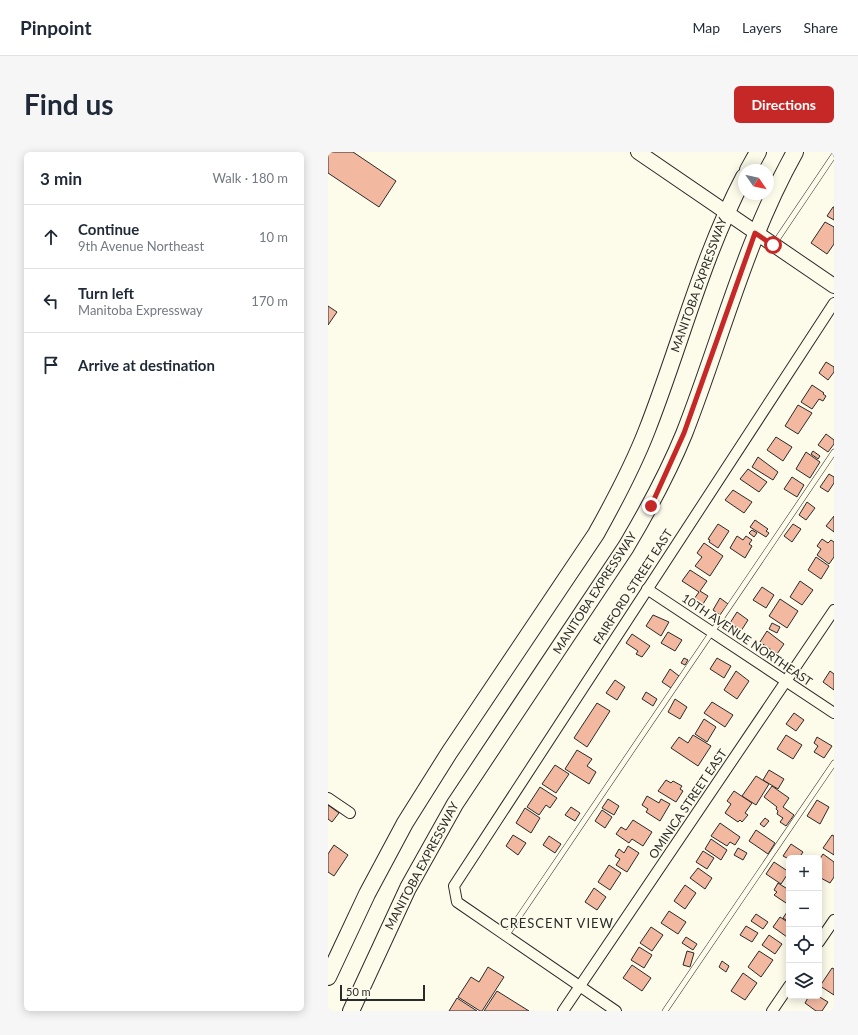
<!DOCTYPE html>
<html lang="en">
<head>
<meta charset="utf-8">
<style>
  :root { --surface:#fff; --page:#f6f6f7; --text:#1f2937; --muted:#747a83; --line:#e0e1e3; --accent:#c62828 }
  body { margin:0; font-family:Lato,sans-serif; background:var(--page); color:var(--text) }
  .controls { position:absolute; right:12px; bottom:12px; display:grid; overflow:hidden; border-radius:6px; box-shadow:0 2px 10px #0003 }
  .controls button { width:36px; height:36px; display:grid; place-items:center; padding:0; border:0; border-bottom:1px solid var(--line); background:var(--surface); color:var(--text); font:20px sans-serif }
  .compass { position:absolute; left:410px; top:12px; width:36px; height:36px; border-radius:50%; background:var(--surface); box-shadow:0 2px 10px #0003; rotate:124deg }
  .scale { position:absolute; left:12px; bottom:10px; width:85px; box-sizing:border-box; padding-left:4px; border:2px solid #2b2b2b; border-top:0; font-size:11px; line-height:14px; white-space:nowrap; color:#2b2b2b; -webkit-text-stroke:3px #fdfbea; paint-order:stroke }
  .stop { position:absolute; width:12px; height:12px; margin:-9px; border:3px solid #c62828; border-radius:50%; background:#fff }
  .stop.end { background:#c62828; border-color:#fff; box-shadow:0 1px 4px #0008 }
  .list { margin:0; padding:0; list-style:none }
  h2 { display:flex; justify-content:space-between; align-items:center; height:52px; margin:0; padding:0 16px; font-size:17px }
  h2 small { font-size:13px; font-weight:400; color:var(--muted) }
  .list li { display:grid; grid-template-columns:26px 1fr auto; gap:12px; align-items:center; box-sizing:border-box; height:64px; padding:0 16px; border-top:1px solid var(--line) }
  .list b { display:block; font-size:15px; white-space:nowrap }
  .list p { margin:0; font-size:13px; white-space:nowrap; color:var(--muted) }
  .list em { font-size:13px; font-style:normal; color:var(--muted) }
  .icon { flex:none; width:22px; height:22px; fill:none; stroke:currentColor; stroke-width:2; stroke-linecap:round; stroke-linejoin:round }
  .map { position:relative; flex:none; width:506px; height:859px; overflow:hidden; border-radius:6px }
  header { display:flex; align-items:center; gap:24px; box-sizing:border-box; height:56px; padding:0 20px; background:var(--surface); border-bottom:1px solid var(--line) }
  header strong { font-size:19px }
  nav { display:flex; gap:22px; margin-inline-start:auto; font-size:14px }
  .intro { display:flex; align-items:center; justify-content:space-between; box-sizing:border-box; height:96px; padding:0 24px }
  h1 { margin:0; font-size:28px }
  .button { padding:10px 18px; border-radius:6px; background:var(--accent); color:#fff; font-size:14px; font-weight:700 }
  main { display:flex; gap:24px; padding:0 24px }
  aside { flex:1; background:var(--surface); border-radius:6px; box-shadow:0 2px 10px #0003 }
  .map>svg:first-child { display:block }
  .building { fill:#f2b8a0; stroke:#2b2b2b }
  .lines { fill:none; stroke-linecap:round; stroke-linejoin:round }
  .lane-casing { stroke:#2b2b2b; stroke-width:6 }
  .street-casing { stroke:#2b2b2b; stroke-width:12 }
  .secondary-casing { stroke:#2b2b2b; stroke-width:16 }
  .primary-casing { stroke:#2b2b2b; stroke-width:18 }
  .lane { stroke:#fdfbea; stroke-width:5 }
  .street { stroke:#fdfbea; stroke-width:10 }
  .secondary { stroke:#fdfbea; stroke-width:14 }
  .primary { stroke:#fdfbea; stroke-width:16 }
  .route { stroke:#c62828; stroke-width:5 }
  .labels { text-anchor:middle; stroke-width:3; stroke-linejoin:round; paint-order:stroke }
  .street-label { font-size:12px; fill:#2b2b2b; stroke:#fdfbea }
  .neighbourhood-label { font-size:13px; letter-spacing:1px; fill:#2b2b2b; stroke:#fdfbea }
</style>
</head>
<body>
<header>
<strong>Pinpoint</strong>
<nav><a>Map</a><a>Layers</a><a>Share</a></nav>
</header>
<div class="intro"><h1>Find us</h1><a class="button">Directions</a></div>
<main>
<aside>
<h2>3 min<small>Walk · 180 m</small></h2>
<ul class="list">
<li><svg class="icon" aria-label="ahead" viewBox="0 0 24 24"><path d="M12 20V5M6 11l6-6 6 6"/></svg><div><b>Continue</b><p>9th Avenue Northeast</p></div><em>10 m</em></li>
<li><svg class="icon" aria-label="left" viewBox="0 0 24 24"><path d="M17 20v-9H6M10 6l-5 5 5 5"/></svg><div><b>Turn left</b><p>Manitoba Expressway</p></div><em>170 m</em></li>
<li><svg class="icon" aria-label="arrive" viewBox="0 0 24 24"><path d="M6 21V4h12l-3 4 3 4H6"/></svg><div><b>Arrive at destination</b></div></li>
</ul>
</aside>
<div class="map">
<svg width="506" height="859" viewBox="0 0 506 859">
  <rect width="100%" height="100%" fill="#fdfbea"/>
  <g class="building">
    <polygon points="0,0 25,0 68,29 51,55 0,21"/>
    <polygon points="505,55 506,55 506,68 499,64"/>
    <polygon points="497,70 506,75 506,92 499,102 483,91"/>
    <polygon points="0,154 9,160 0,173"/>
    <polygon points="498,210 506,215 506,220 500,228 491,221"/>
    <polygon points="484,233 496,241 495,242 498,244 495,249 491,247 484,257 473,250"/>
    <polygon points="470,253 484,261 470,282 457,274"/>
    <polygon points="498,282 506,288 506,292 500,300 490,293"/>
    <polygon points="448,285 464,295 455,309 439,298"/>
    <polygon points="485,299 492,304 490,307 483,302"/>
    <polygon points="478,300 492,310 482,326 468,317"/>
    <polygon points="430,305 450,320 445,328 424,315"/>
    <polygon points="420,317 439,330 431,340 412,327"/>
    <polygon points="501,322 506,325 506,331 500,340 492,335"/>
    <polygon points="464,325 476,333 469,345 456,337"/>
    <polygon points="405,338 424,350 416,361 397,348"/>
    <polygon points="479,350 487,356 478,368 471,363"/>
    <polygon points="506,364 506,380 498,374"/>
    <polygon points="427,368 440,377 438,379 441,381 438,385 422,375"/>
    <polygon points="390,372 401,379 390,396 381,390 382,388 380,387"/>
    <polygon points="465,372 473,377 464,390 456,384"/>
    <polygon points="424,378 429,381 426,385 421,381"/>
    <polygon points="409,384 415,388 418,384 424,388 421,392 424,394 417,406 402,396"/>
    <polygon points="494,387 500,391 503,388 506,390 506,405 501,412 489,403 493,397 489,394"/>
    <polygon points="376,391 395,404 382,424 367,414 374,405 369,401"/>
    <polygon points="488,405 501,414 493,427 480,418"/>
    <polygon points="362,418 379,429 372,439 380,444 375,452 366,447 371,440 354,429"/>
    <polygon points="472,429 485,438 474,453 462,445"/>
    <polygon points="434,435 446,443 438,456 425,448"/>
    <polygon points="392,446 400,452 392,463 385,458"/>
    <polygon points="452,447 470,459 459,476 441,464"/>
    <polygon points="409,460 420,468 413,479 402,471"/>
    <polygon points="325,463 341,470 333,484 318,474"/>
    <polygon points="444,471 452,475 449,481 441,477"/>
    <polygon points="439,479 456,492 449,502 432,490"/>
    <polygon points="340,480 354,488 347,499 333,491"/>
    <polygon points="304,482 322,494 314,505 308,502 310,499 298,491"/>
    <polygon points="356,506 360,508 357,513 353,511"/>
    <polygon points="389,506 403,514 396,526 382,517"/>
    <polygon points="342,517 351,524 343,536 334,530"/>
    <polygon points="408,519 421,529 409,547 396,538"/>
    <polygon points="502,519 506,522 506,538 495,530"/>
    <polygon points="287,528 297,535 289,548 278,541"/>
    <polygon points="318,540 329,547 325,554 314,547"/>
    <polygon points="347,547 359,555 352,567 340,560"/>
    <polygon points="384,550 405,563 397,575 376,561"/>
    <polygon points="269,551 282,559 259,595 246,586"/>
    <polygon points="466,561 476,568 468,579 458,572"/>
    <polygon points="376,567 388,575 379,590 367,582"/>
    <polygon points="365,583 383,594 370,614 343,596 351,585 360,591"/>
    <polygon points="458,583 474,593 465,607 449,597"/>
    <polygon points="489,585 504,594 496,606 486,600 490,594 486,591"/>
    <polygon points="249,598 264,607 259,614 268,620 261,632 237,617"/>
    <polygon points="227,613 241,622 228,641 214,632"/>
    <polygon points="441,618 456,627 450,637 435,628"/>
    <polygon points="428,624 441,632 428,653 414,644"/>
    <polygon points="338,628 343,631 345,629 354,634 352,637 355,639 348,650 330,639"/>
    <polygon points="444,634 461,646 455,655 466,663 458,674 452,670 455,666 449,662 450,659 448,657 449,655 436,645"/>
    <polygon points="212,635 229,646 222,656 218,653 211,663 199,655"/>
    <polygon points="406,639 424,651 417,661 420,663 414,670 412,668 410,670 397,661 403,652 399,649"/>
    <polygon points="319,644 331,651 333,647 342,652 332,669 318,660 320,657 314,653"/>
    <polygon points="280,647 291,654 286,663 274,656"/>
    <polygon points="489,648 501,655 492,672 479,664"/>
    <polygon points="0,653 11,661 4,670 0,667"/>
    <polygon points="243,655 252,661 247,669 237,663"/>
    <polygon points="197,656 212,666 203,681 188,671"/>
    <polygon points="274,658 284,665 277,676 267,669"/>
    <polygon points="437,666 441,669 436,675 432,672"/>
    <polygon points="305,668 324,680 315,694 304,687 301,691 288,682 293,675 298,678"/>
    <polygon points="392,671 412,685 407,693 402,690 399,694 383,684"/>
    <polygon points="428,678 447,691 440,702 421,689"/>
    <polygon points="185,683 198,691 190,703 178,694"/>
    <polygon points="504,683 506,684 506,703 495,696"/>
    <polygon points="221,684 233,692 227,701 215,693"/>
    <polygon points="383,687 399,698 393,708 377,697"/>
    <polygon points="463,692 475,700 471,706 461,707 455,704"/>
    <polygon points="6,693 20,703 6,724 0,720 0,702"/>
    <polygon points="300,694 311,701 299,720 288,713 292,707 287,704 291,697 296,701"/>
    <polygon points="410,696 419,701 415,708 406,703"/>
    <polygon points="375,699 386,706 379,717 368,710"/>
    <polygon points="495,702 506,710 506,725 502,731 491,725 491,708"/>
    <polygon points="446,710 461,720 453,732 438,722"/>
    <polygon points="281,713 293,721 282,738 270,730"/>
    <polygon points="370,716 384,726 377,737 362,726"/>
    <polygon points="450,731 461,738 461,747 458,751 446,743 449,740 446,738"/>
    <polygon points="357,733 368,741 357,757 346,749"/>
    <polygon points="266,736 278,745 269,758 257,750"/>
    <polygon points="461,757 461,770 455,766"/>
    <polygon points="341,759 358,770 350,782 333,771"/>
    <polygon points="428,762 440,770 435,777 423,769"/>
    <polygon points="452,765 461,771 461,782 459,785 445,775"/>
    <polygon points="418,774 430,781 424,790 412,783"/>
    <polygon points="323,775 335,783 324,799 312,791"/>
    <polygon points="441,783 454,792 447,802 434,793"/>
    <polygon points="358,785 369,792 365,798 354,791"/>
    <polygon points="311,795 324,803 316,816 303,808"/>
    <polygon points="359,799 366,801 362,815 355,813"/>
    <polygon points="431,799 445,808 433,825 420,815"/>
    <polygon points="394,809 401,814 398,820 391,815"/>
    <polygon points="304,813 323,826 314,839 295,826"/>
    <polygon points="160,815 176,825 154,859 152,859 130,845 143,825 151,830"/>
    <polygon points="504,816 506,817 506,843 492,834"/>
    <polygon points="415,821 429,831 417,848 403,839"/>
    <polygon points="169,839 201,859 156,859"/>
    <polygon points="481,844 490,844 500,850 494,859 488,859 477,851"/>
    <polygon points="129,846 149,859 121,859"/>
  </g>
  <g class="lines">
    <defs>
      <g id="lane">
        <polyline points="446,92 506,3"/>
        <polyline points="178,784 506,300"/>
        <polyline points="337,859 506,611"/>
      </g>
      <g id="street">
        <polyline points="319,437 506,561"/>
        <polyline points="0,646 22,661"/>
        <polyline points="491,790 506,768"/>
        <polyline points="235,859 506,458"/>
        <polyline points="288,859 129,750 126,734 506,151"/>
        <polyline points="444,859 461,834"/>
      </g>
      <polyline id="secondary" points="310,0 506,134"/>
      <g id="primary">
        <polyline points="420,18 430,0"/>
        <path d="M0,825L39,742L77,671L121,601L268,382C287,348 305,314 319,278C352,194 374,105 416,25"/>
        <path d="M23,859L80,736L127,652L298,395C320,358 340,321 356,282C393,188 417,89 467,0"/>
      </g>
    </defs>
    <use href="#lane" class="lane-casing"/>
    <use href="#street" class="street-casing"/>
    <use href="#secondary" class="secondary-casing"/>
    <use href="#primary" class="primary-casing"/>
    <use href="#lane" class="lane"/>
    <use href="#street" class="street"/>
    <use href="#secondary" class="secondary"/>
    <use href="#primary" class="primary"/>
  </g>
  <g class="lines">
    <polyline class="route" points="323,354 356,281 427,81 445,93"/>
  </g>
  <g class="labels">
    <g class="street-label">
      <text transform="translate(371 133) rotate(-70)" y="4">MANITOBA EXPRESSWAY</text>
      <text transform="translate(305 435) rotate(-57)" y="4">FAIRFORD STREET EAST</text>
      <text transform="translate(267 441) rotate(-57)" y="4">MANITOBA EXPRESSWAY</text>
      <text transform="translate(419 488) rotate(34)" y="4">10TH AVENUE NORTHEAST</text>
      <text transform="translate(360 652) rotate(-56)" y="4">OMINICA STREET EAST</text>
      <text transform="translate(94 714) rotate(-62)" y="4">MANITOBA EXPRESSWAY</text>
    </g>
    <g class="neighbourhood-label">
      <text x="229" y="776">CRESCENT VIEW</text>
    </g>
  </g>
</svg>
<div class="controls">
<button>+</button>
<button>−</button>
<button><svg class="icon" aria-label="locate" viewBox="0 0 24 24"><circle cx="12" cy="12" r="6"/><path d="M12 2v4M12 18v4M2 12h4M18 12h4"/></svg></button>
<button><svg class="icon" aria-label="layers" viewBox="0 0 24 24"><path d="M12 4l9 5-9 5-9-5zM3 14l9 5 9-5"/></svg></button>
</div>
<svg class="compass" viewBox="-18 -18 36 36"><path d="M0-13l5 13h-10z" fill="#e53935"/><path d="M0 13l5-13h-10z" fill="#747a83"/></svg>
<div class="scale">50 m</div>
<div class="stop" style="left:445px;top:93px"></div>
<div class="stop end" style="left:323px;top:354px"></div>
</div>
</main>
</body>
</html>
